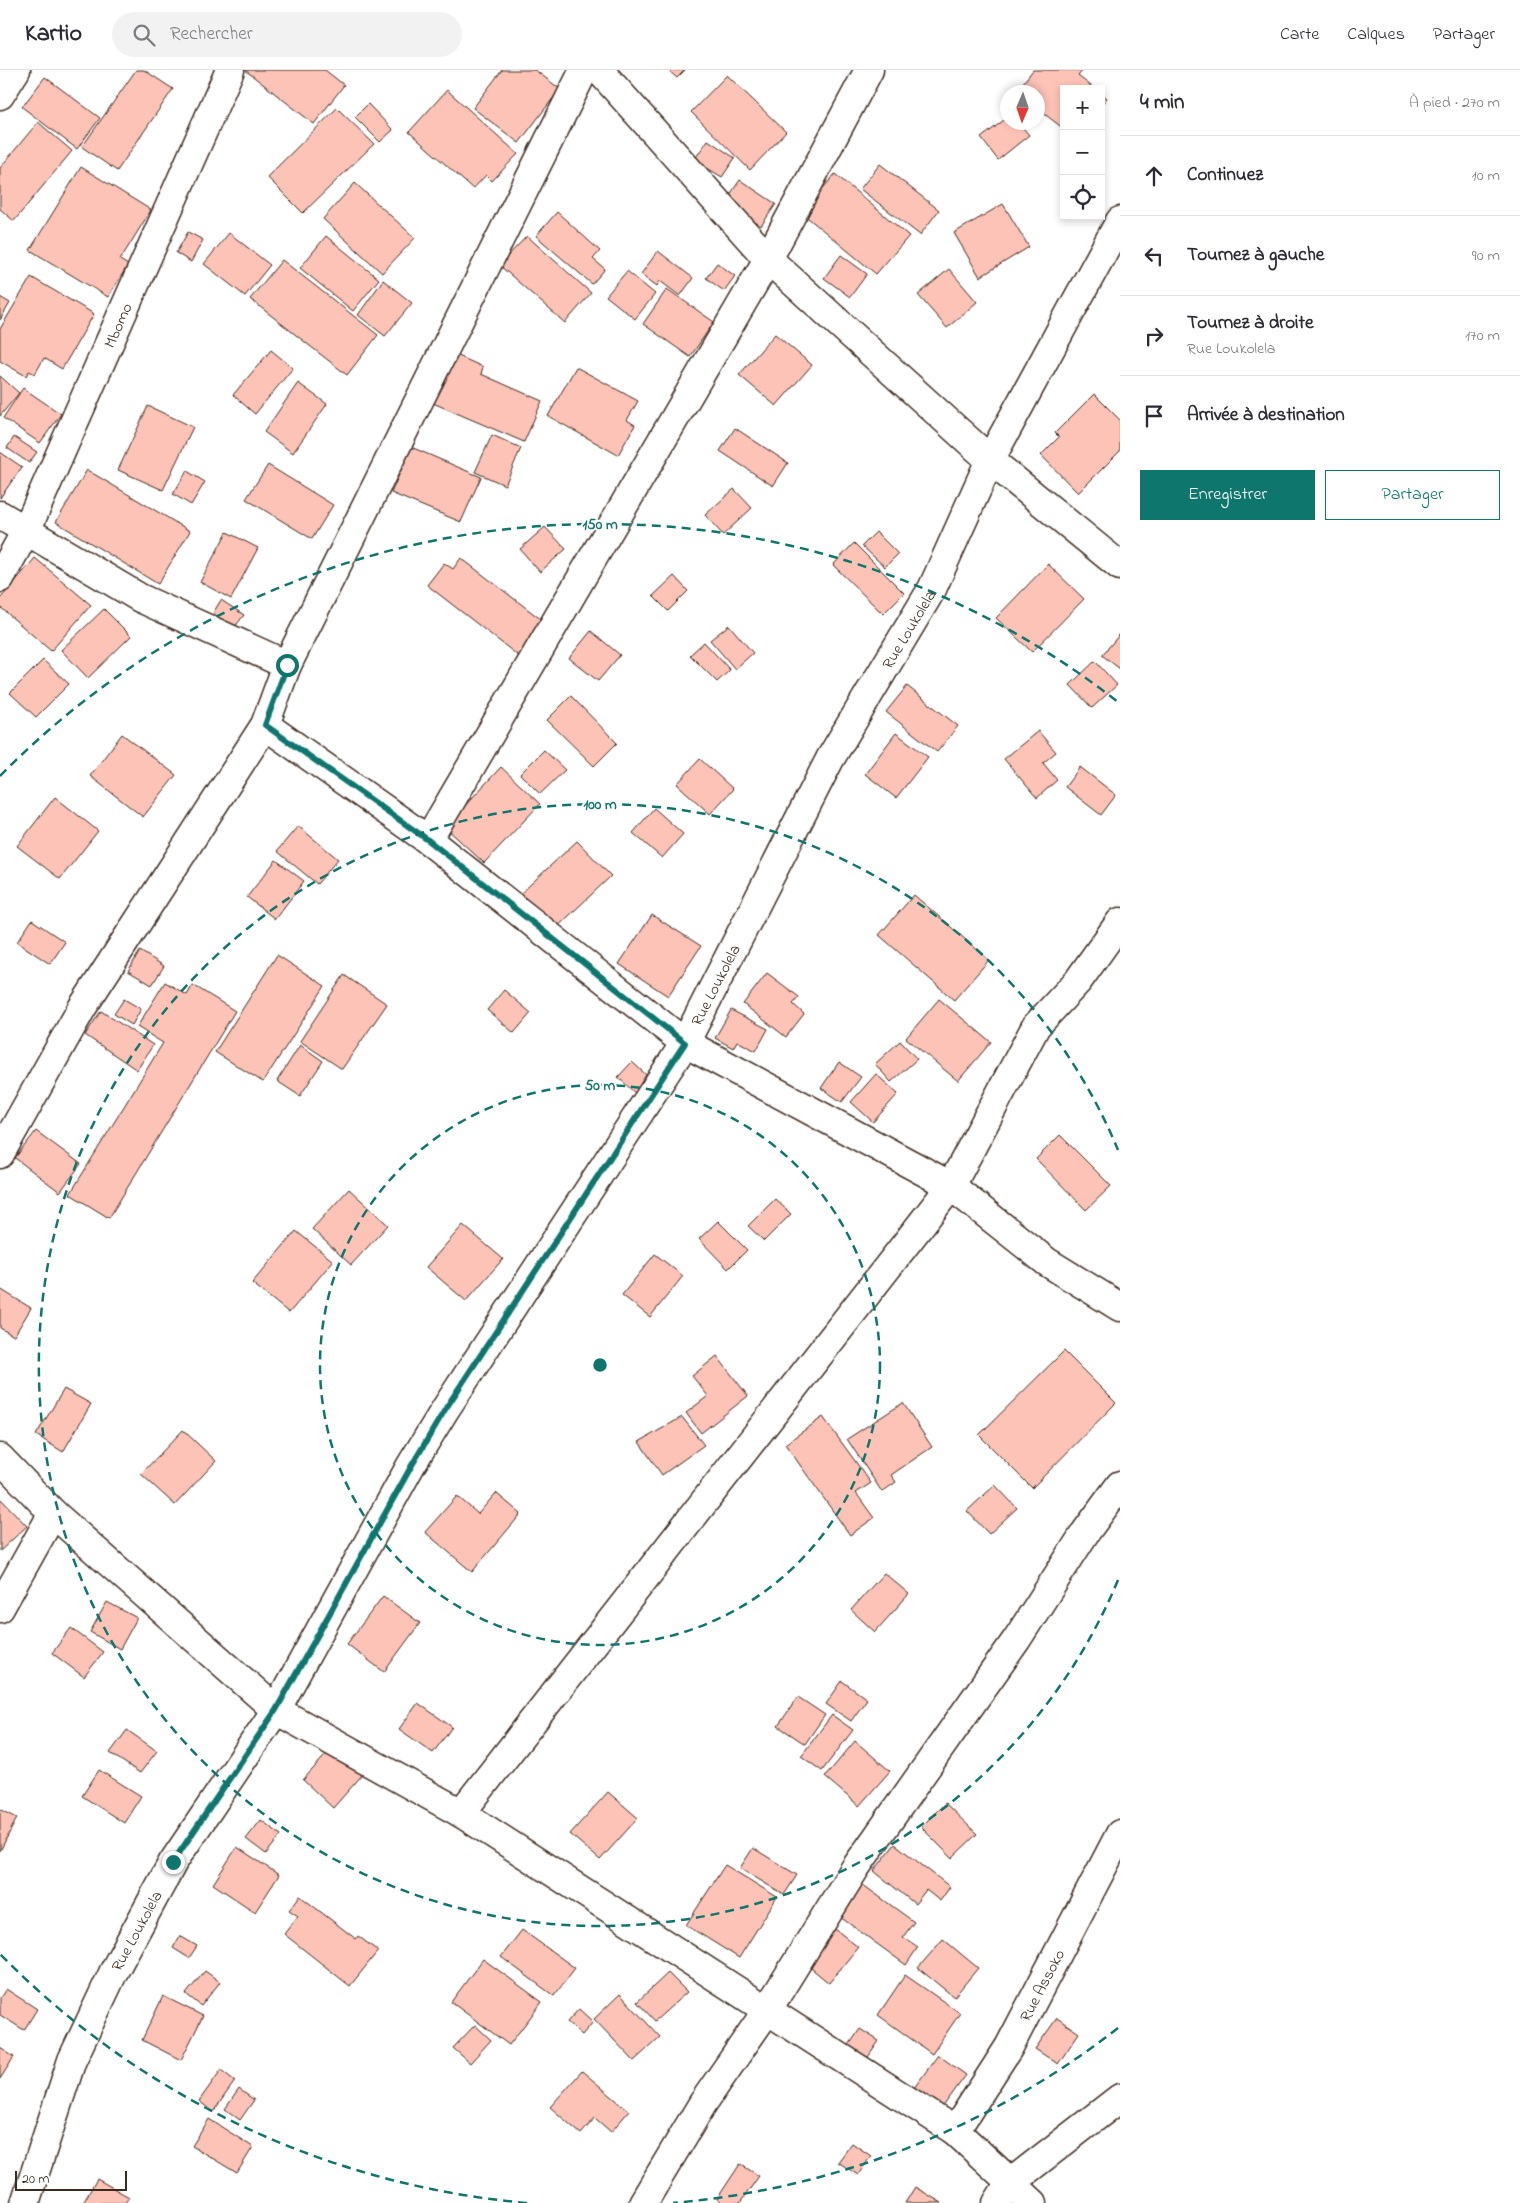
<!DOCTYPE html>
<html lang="fr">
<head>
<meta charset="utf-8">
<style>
  :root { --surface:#fff; --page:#f2f2f3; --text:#2b2b33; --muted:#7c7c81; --line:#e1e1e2; --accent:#0f766e }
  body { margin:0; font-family:"Indie Flower",sans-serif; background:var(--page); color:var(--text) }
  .controls { position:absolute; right:15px; top:15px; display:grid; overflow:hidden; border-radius:0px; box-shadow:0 2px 8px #0003 }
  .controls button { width:45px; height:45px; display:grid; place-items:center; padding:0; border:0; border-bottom:1px solid var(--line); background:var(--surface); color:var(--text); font:25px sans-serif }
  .compass { position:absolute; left:1000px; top:15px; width:45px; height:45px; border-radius:50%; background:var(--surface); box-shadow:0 2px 8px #0003; rotate:182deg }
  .scale { position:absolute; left:15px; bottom:12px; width:112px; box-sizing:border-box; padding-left:5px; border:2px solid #3b2a1e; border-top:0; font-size:14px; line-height:18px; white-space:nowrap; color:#3b2a1e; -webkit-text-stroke:4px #fff; paint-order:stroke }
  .stop { position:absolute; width:15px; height:15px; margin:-11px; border:4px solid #0f766e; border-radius:50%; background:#fff }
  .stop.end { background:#0f766e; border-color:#fff; box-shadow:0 1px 5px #0008 }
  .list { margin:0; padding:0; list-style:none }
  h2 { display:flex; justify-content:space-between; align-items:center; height:65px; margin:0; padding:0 20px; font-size:21px }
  h2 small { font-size:16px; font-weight:400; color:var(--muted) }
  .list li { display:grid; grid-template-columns:32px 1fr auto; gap:15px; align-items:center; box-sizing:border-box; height:80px; padding:0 20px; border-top:1px solid var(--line) }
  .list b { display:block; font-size:19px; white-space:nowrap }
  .list p { margin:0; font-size:16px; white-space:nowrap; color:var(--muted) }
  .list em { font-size:16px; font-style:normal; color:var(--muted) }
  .actions { display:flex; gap:10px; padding:15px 20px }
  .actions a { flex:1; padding:11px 0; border:1px solid var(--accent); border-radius:0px; text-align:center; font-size:18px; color:var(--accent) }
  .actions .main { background:var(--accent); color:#fff }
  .icon { flex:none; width:28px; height:28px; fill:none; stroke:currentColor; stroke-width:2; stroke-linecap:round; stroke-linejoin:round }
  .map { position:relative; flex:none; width:1120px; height:2133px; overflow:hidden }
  header { display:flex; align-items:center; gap:30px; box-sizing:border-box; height:70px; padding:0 25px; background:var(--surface); border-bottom:1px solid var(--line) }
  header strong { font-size:24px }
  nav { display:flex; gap:28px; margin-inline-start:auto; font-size:18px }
  .search { width:350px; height:45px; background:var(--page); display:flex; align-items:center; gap:12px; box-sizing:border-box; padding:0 18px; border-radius:28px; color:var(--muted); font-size:19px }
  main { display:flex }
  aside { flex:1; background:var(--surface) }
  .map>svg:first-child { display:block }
  .building { fill:#fec3b7; stroke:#3b2a1e }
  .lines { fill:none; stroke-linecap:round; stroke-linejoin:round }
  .street-casing { stroke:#3b2a1e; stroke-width:31 }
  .street { stroke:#fff; stroke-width:28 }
  .route { stroke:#0f766e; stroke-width:6 }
  .ring { fill:none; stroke:#0f766e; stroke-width:2.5; stroke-dasharray:9 6 }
  .labels { text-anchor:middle; stroke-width:4; stroke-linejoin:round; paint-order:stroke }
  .street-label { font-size:16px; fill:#3b2a1e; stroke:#fff }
  .centre { fill:#0f766e; stroke:#fff; stroke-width:2.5 }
  .ring-label { font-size:15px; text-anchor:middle; font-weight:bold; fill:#0f766e; stroke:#fff; stroke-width:4; stroke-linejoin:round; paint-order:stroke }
</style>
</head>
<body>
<header>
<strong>Kartio</strong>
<div class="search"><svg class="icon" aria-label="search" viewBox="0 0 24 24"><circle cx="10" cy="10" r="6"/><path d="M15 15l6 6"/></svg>Rechercher</div>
<nav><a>Carte</a><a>Calques</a><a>Partager</a></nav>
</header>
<main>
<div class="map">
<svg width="1120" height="2133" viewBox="0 0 1120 2133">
  <rect width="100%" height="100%" fill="#fff"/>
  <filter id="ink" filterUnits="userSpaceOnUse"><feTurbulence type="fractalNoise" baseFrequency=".02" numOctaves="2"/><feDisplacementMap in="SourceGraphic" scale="10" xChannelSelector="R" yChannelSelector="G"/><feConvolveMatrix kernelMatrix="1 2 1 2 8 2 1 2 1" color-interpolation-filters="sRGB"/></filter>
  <g filter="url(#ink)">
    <g class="building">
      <polygon points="136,0 144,0 173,19 117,101 82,77"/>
      <polygon points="245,0 325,0 344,15 314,54"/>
      <polygon points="502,0 535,0 560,19 519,73 473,38"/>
      <polygon points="668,0 685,0 677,8"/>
      <polygon points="1033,0 1083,0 1078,6 1095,19 1064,19 1064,59 1038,39 1038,22 1016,22"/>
      <polygon points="727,5 786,62 750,100 691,42"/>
      <polygon points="45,7 100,48 77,79 22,37"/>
      <polygon points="447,20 518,84 492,111 486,105 473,119 409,62"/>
      <polygon points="1101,23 1107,28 1101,35"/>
      <polygon points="368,34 393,60 380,72 355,47"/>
      <polygon points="337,38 374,74 303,143 267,107"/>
      <polygon points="1008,47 1008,52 1018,52 1029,65 998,90 981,68"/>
      <polygon points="38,52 72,81 14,151 0,139 0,98"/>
      <polygon points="708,70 735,88 722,107 694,90"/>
      <polygon points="880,94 939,140 920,165 860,119"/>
      <polygon points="81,97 151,140 120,190 128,195 108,227 30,180"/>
      <polygon points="835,104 909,166 876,204 802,143"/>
      <polygon points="740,110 776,134 761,156 725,132"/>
      <polygon points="355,113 415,168 382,203 323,149"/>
      <polygon points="1003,134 1029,177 980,207 954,163"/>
      <polygon points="557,142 600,181 593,189 605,199 592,214 536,166"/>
      <polygon points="188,162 203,170 191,192 176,183"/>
      <polygon points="229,163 270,195 245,226 204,194"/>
      <polygon points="326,166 379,209 353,241 300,198"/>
      <polygon points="527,166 591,223 565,253 499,195"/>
      <polygon points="658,181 693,208 680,226 660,211 657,216 641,204"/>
      <polygon points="841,185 867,204 850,227 824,208"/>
      <polygon points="282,190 378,265 347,305 250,229"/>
      <polygon points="717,193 735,206 724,221 706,208"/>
      <polygon points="949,199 977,232 947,258 918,225"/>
      <polygon points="627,201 655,224 635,249 606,226"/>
      <polygon points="31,207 94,244 62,299 44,288 35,304 29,301 26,306 0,291 0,259"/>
      <polygon points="383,210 412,233 385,266 358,245"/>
      <polygon points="667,219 714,252 690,287 643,254"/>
      <polygon points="0,227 10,233 0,250"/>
      <polygon points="775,264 812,295 776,336 739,305"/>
      <polygon points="271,280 293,298 255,344 233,325"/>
      <polygon points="447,281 483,297 481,304 542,331 524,372 426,330"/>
      <polygon points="576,297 638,331 627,350 635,355 618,385 548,346"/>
      <polygon points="0,306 19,323 0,346"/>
      <polygon points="298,313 327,334 293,383 264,362"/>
      <polygon points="23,318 61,344 40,373 3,348"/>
      <polygon points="1094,324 1120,350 1120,381 1078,423 1041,385 1059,367 1055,363"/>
      <polygon points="148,336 193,357 163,420 118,400"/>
      <polygon points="735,358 788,393 773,416 720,381"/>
      <polygon points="492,365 521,378 505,415 475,402"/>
      <polygon points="14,367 37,382 29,393 7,378"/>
      <polygon points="411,377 481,407 461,452 391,423"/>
      <polygon points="0,382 22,397 0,428"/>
      <polygon points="268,395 333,435 312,469 246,429"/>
      <polygon points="87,400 190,461 158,514 56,452"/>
      <polygon points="187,401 205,412 191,435 173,424"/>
      <polygon points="734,419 752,438 723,465 705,445"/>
      <polygon points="545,457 566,479 540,502 520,479"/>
      <polygon points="227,462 258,478 231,529 200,512"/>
      <polygon points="876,462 898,484 885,497 862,476"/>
      <polygon points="854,473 904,523 883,544 833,495"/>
      <polygon points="35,488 91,535 51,581 0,537 0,529"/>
      <polygon points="461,488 551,557 525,591 427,515 444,493 453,499"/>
      <polygon points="1048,494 1084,529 1032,582 996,548"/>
      <polygon points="674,506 688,521 668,541 653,526"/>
      <polygon points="221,530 244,545 234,558 213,543"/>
      <polygon points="104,539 131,566 88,608 61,580"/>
      <polygon points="729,555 753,583 735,599 710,570"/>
      <polygon points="591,561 620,585 598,611 569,588"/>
      <polygon points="1120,564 1120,599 1102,585"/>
      <polygon points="704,572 730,600 717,612 690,585"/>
      <polygon points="43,590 69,614 36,647 10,623"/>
      <polygon points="1095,591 1117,615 1092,638 1070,615"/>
      <polygon points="907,616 958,656 937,682 886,642"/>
      <polygon points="571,626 617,673 594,696 547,650"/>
      <polygon points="1038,661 1056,682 1043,693 1057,710 1037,728 1004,689"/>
      <polygon points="896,663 928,687 896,728 865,704"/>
      <polygon points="122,664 176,705 143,747 90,706"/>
      <polygon points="544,680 565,700 540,724 520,704"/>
      <polygon points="700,689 733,719 710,744 677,714"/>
      <polygon points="501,697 540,734 484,793 445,757"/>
      <polygon points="1080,697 1116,725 1101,745 1065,717"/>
      <polygon points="55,727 98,761 60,809 17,776"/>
      <polygon points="654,738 683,764 662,788 633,763"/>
      <polygon points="298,756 338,789 317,814 277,781"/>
      <polygon points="577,771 611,806 552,862 518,826"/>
      <polygon points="276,790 304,811 275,849 247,827"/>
      <polygon points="914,825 989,890 954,930 879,865"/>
      <polygon points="652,845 701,876 668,926 619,894"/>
      <polygon points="32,850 65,872 50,894 17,872"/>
      <polygon points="140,881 164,896 152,915 128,901"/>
      <polygon points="277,885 325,916 263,1012 215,982"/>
      <polygon points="767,903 799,927 793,934 804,944 786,967 743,934"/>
      <polygon points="344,905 387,934 342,999 300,971"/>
      <polygon points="165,912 187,925 193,915 235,941 109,1148 70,1124 163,973 137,957"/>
      <polygon points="504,920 531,943 514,963 487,940"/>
      <polygon points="124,929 141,939 132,955 114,944"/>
      <polygon points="939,929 991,972 958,1011 906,968"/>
      <polygon points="731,940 768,959 756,981 737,971 733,978 715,968"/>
      <polygon points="101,941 153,975 137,1000 85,965"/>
      <polygon points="900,971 917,989 891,1012 875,994"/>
      <polygon points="300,975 323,991 300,1026 277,1011"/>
      <polygon points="632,992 653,1011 638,1026 618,1007"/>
      <polygon points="839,992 861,1007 842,1032 821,1018"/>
      <polygon points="876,1004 898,1024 873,1052 851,1032"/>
      <polygon points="36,1061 81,1094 60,1122 15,1088"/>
      <polygon points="1060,1065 1111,1116 1086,1140 1036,1089"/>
      <polygon points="349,1119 388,1155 351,1195 312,1159"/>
      <polygon points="775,1129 791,1144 764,1171 748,1156"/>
      <polygon points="718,1151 747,1180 728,1199 699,1169"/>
      <polygon points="463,1155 503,1189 466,1231 426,1197"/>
      <polygon points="296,1161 333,1191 289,1243 252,1213"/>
      <polygon points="655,1184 683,1206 650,1247 622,1225"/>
      <polygon points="0,1219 31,1238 14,1266 0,1258"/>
      <polygon points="1064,1281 1116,1333 1032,1418 979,1365"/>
      <polygon points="717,1286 748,1326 701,1363 686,1343 708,1326 692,1306"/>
      <polygon points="64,1319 91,1334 63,1382 36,1365"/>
      <polygon points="903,1333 932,1377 891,1405 896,1412 882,1422 847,1369"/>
      <polygon points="682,1347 704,1375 662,1405 639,1372"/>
      <polygon points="823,1347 871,1413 856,1423 874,1448 850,1465 785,1374"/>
      <polygon points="183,1360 216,1391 175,1435 141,1404"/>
      <polygon points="995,1415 1017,1438 989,1464 967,1441"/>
      <polygon points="496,1423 521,1444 472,1502 425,1462 457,1426 478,1444"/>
      <polygon points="0,1428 27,1456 0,1481"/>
      <polygon points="884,1503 909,1524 875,1562 851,1540"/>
      <polygon points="383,1526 420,1553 384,1602 347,1574"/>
      <polygon points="107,1532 137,1548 120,1579 90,1562"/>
      <polygon points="71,1558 103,1582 84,1607 52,1583"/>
      <polygon points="842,1611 867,1629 851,1651 826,1634"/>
      <polygon points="798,1627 825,1645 805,1674 778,1656"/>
      <polygon points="418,1633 452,1657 433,1683 399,1659"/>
      <polygon points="832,1645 853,1660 822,1701 801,1686"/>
      <polygon points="127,1660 157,1681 140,1703 110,1683"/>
      <polygon points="855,1671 890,1701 859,1736 825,1707"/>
      <polygon points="332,1678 363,1704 333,1738 303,1710"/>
      <polygon points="99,1700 141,1726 124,1753 82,1726"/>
      <polygon points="608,1722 638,1748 600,1790 570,1764"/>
      <polygon points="945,1733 977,1764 952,1788 921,1757"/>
      <polygon points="0,1739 17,1748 0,1781"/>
      <polygon points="261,1750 281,1765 266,1784 246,1769"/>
      <polygon points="895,1774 950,1817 940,1831 926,1820 915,1834 874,1801"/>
      <polygon points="237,1777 279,1805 255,1842 213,1814"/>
      <polygon points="753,1778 797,1805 784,1825 740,1798"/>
      <polygon points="725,1795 777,1827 739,1888 686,1855"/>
      <polygon points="859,1812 914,1852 903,1867 918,1877 906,1895 836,1844"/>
      <polygon points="300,1826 356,1869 358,1866 378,1881 350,1916 284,1864 298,1846 289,1840"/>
      <polygon points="835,1859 858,1877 829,1913 806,1894"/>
      <polygon points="522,1860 575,1898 554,1926 501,1887"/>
      <polygon points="180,1866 197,1876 189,1888 173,1878"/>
      <polygon points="943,1869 978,1898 954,1927 918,1898"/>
      <polygon points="483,1889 542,1932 509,1975 451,1932"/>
      <polygon points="205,1901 220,1912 201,1936 186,1924"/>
      <polygon points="668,1903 687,1922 655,1951 637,1932"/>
      <polygon points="905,1905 960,1943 932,1984 878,1945"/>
      <polygon points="6,1919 37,1939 24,1960 0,1945 0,1928"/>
      <polygon points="620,1924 660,1967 634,1991 594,1949"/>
      <polygon points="163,1926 203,1946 181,1990 142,1970"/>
      <polygon points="579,1939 593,1952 582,1965 567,1952"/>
      <polygon points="1057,1948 1079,1963 1058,1994 1035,1979"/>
      <polygon points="475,1955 491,1970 470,1993 453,1978"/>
      <polygon points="860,1959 879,1971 864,1993 845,1981"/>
      <polygon points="0,1978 14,1987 0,2009"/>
      <polygon points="938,1985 966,2005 942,2038 914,2018"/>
      <polygon points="221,2000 235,2011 213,2042 199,2031"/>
      <polygon points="582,2001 629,2041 611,2062 595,2048 581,2064 550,2037"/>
      <polygon points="239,2019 254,2030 240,2050 225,2039"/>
      <polygon points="209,2049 253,2077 237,2103 192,2076"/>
      <polygon points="852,2073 871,2086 858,2105 838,2092"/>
      <polygon points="740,2094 759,2106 740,2133 722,2133 717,2129"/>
      <polygon points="97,2109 129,2127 125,2133 83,2133"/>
      <polygon points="915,2117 942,2133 905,2133"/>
    </g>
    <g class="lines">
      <defs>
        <g id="street">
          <polyline points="599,0 768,189 990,390 1120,496"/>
          <polyline points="0,25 16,0"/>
          <polyline points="0,445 140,528 287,595"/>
          <path id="s1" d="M0,508L26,461L230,0"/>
          <polyline points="265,655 428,770 685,973 951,1116 1047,1192 1120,1237"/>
          <polyline points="428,770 768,189 869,0"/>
          <polyline points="0,1084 82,938 265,655 287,595 584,0"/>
          <polyline points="0,1388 53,1443 276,1640 461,1743 955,2061 1033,2133"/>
          <polyline points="0,1538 53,1443"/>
          <polyline points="461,1743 951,1116 1036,956 1078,911 1120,852"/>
          <path id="s2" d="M955,2061L1009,1977L1120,1764"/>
          <path id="s3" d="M25,2133L72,1990L114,1901L173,1792L276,1640L411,1395L446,1338L685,973L830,689L932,519L990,390L1120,151"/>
          <polyline points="643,2133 703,2033 766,1942 856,1797 1017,1569 1085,1463 1120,1415"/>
          <polyline points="997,2133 1009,2114 1120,2028"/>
        </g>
      </defs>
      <use href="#street" class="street-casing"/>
      <use href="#street" class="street"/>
    </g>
  </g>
  <g class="lines" filter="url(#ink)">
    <polyline class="route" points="173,1792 276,1640 412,1395 446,1338 685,973 428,770 265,655 287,595"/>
  </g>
  <g class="ring">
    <circle cx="600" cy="1295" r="280"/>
    <path d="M1118 1510A561 561 0 1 1 1118 1080"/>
    <path d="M1118 1958A841 841 0 0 1 673 2133M527 2133A841 841 0 0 1 0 1884M0 706A841 841 0 0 1 1118 632"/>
  </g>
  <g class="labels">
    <g class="street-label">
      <text dy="6" stroke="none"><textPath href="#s1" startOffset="279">Mbomo</textPath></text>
      <text dy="6" stroke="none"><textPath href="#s3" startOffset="1810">Rue Loukolela</textPath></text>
      <text dy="6" stroke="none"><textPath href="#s3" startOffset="1405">Rue Loukolela</textPath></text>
      <text dy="6" stroke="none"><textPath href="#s3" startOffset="295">Rue Loukolela</textPath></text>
      <text dy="6" stroke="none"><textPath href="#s2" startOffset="170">Rue Assoko</textPath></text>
    </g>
  </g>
  <circle cx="600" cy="1295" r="8" class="centre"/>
  <g class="ring-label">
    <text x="600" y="459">150 m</text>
    <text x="600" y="739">100 m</text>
    <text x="600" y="1020">50 m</text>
  </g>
</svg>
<div class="controls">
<button>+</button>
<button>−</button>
<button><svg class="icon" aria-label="locate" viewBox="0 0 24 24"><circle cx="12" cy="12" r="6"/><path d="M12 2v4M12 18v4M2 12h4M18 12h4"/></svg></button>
</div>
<svg class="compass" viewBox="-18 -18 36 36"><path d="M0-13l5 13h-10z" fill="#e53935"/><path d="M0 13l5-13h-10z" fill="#7c7c81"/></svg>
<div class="scale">20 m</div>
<div class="stop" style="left:287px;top:595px"></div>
<div class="stop end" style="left:173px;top:1792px"></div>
</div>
<aside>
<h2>4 min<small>À pied · 270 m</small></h2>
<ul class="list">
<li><svg class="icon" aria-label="ahead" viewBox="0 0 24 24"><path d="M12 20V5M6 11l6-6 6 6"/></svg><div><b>Continuez</b></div><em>10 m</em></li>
<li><svg class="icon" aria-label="left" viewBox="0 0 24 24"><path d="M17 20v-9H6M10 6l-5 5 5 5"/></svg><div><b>Tournez à gauche</b></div><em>90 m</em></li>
<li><svg class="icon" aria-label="right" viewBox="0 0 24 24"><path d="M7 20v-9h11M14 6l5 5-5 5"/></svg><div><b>Tournez à droite</b><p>Rue Loukolela</p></div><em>170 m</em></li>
<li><svg class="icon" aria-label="arrive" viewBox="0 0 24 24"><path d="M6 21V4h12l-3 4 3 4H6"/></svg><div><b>Arrivée à destination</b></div></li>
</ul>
<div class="actions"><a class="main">Enregistrer</a><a>Partager</a></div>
</aside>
</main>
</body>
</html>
